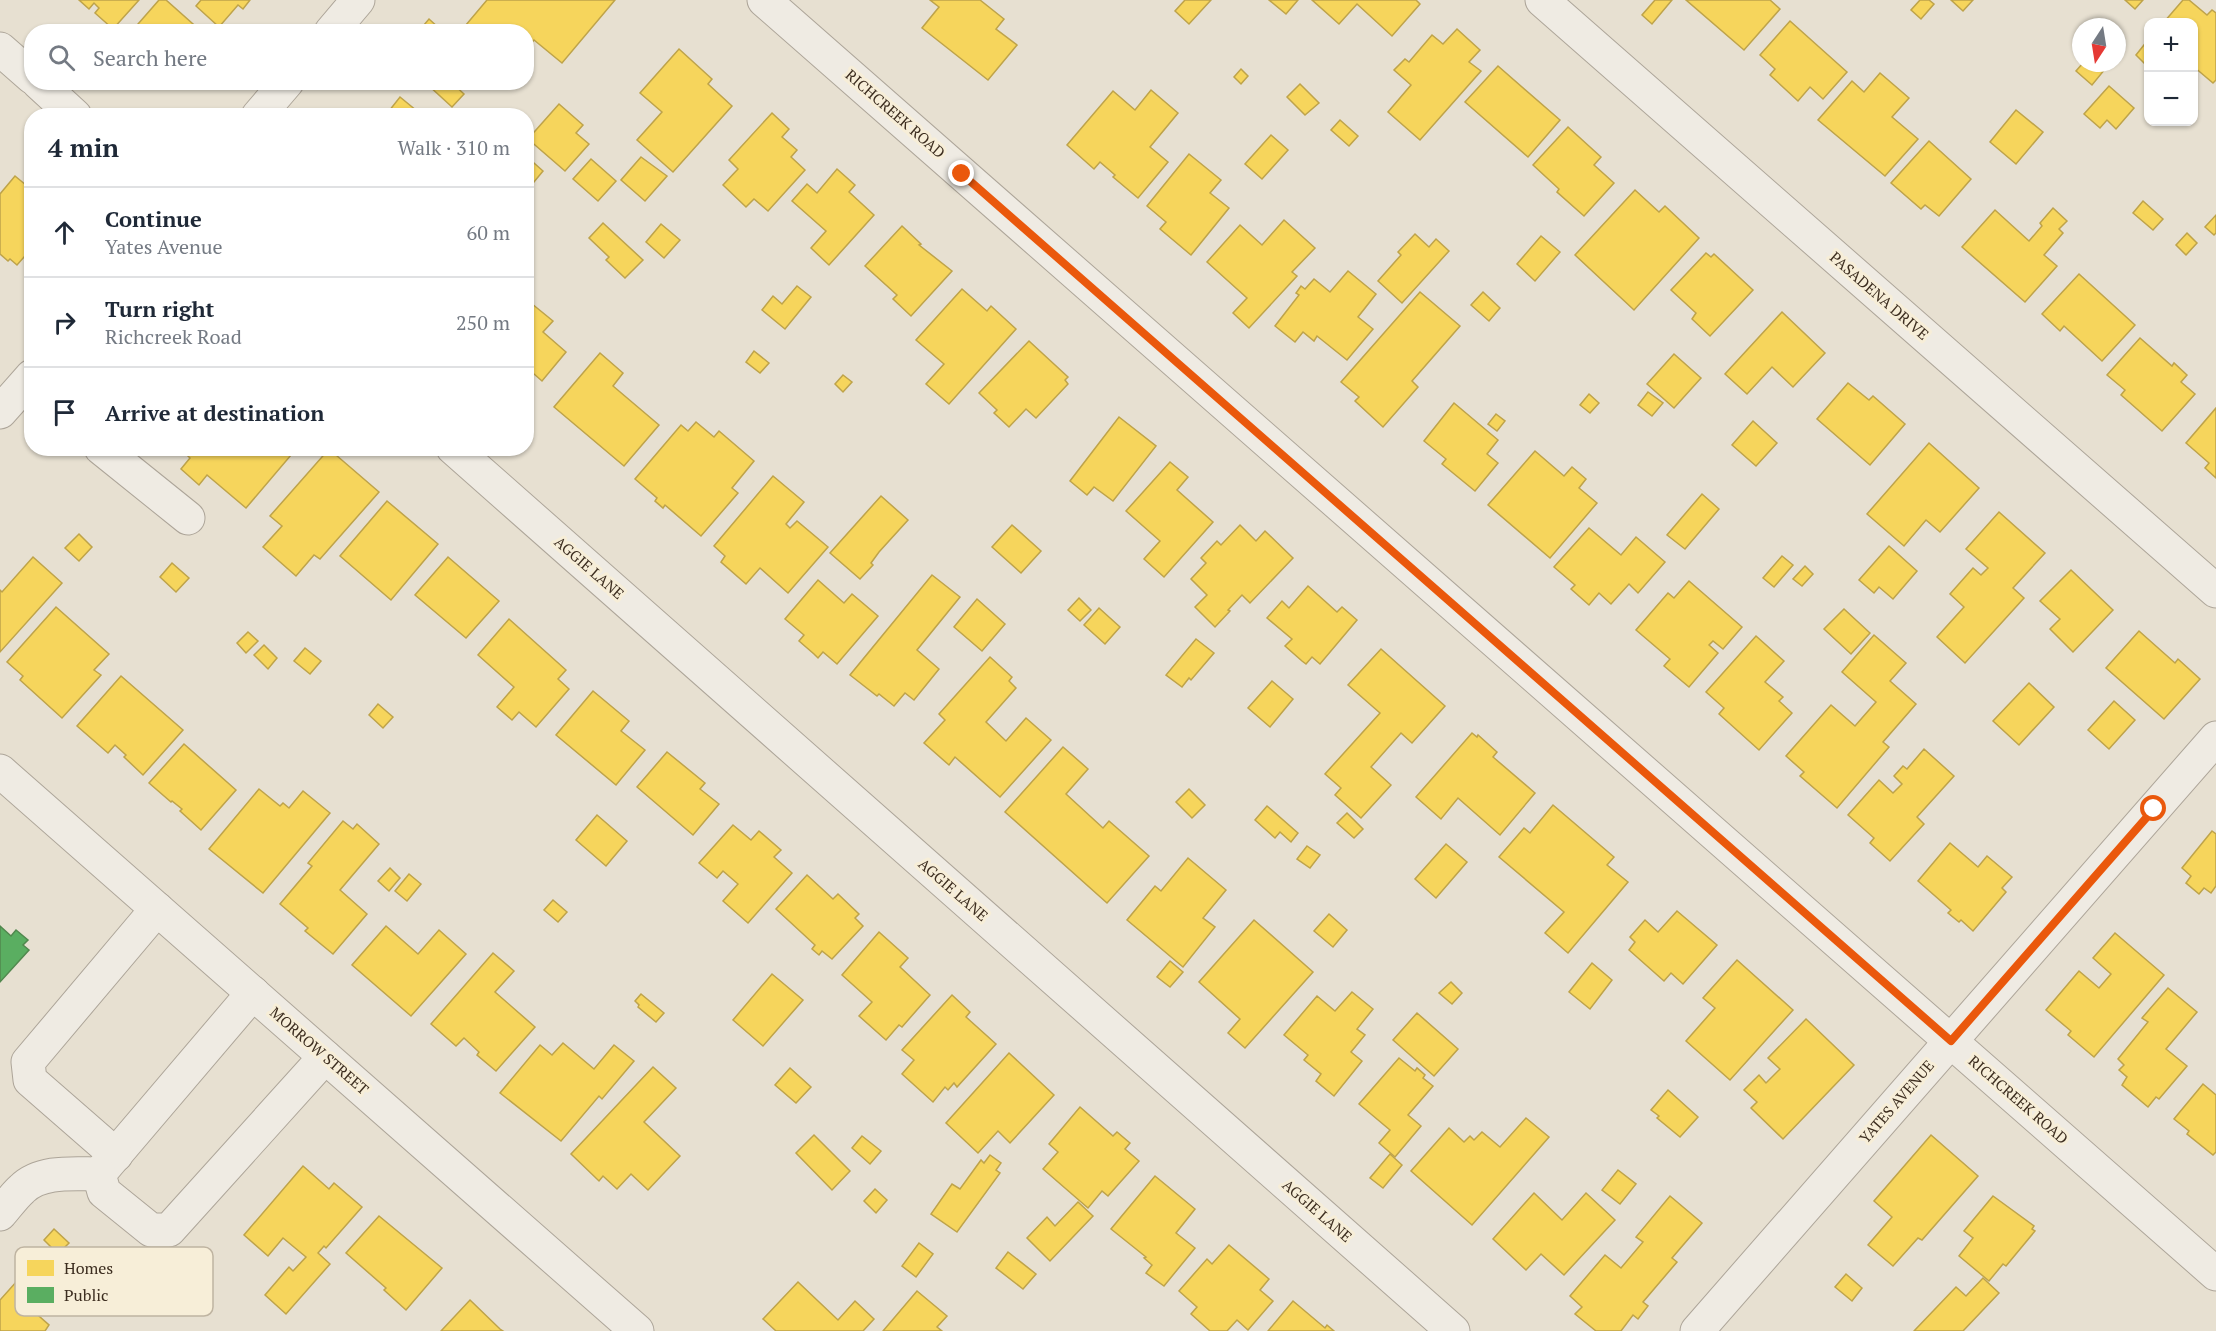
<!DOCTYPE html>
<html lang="en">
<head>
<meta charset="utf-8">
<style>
  :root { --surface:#fff; --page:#f6f6f7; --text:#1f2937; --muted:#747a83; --line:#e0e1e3 }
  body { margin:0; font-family:"PT Serif",serif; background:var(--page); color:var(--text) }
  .controls { position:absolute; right:18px; top:18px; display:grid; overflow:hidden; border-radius:12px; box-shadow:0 2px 4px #0004 }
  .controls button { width:54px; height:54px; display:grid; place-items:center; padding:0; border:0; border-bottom:2px solid var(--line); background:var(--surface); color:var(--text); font:30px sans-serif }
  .compass { position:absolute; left:2072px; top:18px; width:54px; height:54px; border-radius:50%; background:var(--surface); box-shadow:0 2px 4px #0004; rotate:192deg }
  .stop { position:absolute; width:18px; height:18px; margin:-14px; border:4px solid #ea580c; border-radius:50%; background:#fff }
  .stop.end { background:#ea580c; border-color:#fff; box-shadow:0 2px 6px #0008 }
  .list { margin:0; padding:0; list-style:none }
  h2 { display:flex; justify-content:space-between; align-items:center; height:78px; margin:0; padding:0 24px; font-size:26px }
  h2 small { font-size:20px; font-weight:400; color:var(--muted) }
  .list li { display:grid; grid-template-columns:39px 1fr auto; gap:18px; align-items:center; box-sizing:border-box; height:90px; padding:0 24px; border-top:2px solid var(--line) }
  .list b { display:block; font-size:22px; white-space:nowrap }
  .list p { margin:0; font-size:20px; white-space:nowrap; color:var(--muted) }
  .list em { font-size:20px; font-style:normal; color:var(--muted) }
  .icon { flex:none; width:33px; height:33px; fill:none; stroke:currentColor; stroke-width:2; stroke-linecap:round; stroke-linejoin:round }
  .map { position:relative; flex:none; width:2216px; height:1331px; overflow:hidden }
  .search { position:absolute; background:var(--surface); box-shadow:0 2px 4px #0004; left:24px; top:24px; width:510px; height:66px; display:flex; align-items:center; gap:15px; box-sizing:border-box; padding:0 21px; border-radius:24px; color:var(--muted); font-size:22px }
  .panel { position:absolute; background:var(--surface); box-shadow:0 2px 4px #0004; left:24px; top:108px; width:510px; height:348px; border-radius:24px }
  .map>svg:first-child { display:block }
  .homes { fill:#f6d55c; stroke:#bea34a; stroke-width:1.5 }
  .public { fill:#5aae61; stroke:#51884e; stroke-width:1.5 }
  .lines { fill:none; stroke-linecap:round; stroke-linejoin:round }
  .minor-casing { stroke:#ada599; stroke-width:35 }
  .minor { stroke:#efebe3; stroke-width:33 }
  .route { stroke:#ea580c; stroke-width:8 }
  .labels { text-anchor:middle; stroke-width:6; stroke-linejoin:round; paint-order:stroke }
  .street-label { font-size:15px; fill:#3d2e20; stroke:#f7eed8 }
  .key { fill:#f7eed8; stroke:#bfb4a1; stroke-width:1.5 }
  .key-label { font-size:16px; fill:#3d2e20 }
</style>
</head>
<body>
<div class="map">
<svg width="2216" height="1331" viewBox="0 0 2216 1331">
  <rect width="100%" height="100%" fill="#e7e0d1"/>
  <g class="homes">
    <polygon points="79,0 139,0 113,29 95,13 99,8 94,3 89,9"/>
    <polygon points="159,0 166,0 202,32 131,32"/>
    <polygon points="201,0 250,0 243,9 238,5 219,27 196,6"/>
    <polygon points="487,0 615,0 562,63 534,40 526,49 526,32 460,32"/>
    <polygon points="930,0 980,0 1004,19 996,29 1017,45 988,80 922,28 939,7"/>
    <polygon points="1185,0 1211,0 1189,24 1175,11"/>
    <polygon points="1269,0 1298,0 1286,14"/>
    <polygon points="1312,0 1416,0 1420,4 1392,36 1357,4 1339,24"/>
    <polygon points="1655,0 1672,0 1652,24 1642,15"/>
    <polygon points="1686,0 1770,0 1780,9 1744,50"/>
    <polygon points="1920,0 1929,0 1934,4 1921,19 1911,10"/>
    <polygon points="1951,0 1973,0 1963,11"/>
    <polygon points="2125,0 2143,0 2135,9"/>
    <polygon points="2183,0 2189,0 2207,15 2212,10 2216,13 2216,80 2213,83 2194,67 2194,22 2164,22"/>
    <polygon points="429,19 440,29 437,32 418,32"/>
    <polygon points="1790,21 1847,72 1823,99 1810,87 1798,101 1770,75 1775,69 1760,55"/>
    <polygon points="1457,29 1480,50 1469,62 1481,71 1420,140 1388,112 1411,85 1394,70 1405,59 1409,62 1432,35 1443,44"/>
    <polygon points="2148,40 2148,67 2136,55"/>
    <polygon points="679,49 712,79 708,84 732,106 673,172 637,140 662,112 640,93"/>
    <polygon points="2083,63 2110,63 2092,85 2076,71"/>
    <polygon points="1498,66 1560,120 1528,157 1465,102"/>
    <polygon points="1241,69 1248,76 1241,84 1234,77"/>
    <polygon points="1880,73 1909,98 1892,117 1918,139 1885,176 1818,120 1852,81 1864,92"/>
    <polygon points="428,82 451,82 464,94 452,107 427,84"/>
    <polygon points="1300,84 1319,103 1305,115 1287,97"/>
    <polygon points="2109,86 2134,108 2116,129 2107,120 2100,128 2084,114"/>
    <polygon points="1151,90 1178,113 1150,147 1168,162 1138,198 1113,177 1115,175 1100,162 1094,169 1067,145 1113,91 1135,110"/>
    <polygon points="400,97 423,116 385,116"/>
    <polygon points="559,104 583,125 576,133 589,144 565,171 528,139"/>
    <polygon points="2016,110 2043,132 2016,164 1990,142"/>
    <polygon points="772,113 789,129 782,137 797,150 791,157 805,170 768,211 754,199 746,207 723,185 738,169 729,160"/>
    <polygon points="1340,120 1358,136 1349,146 1331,130"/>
    <polygon points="1568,127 1601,157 1594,165 1614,183 1584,216 1557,192 1559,189 1533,165"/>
    <polygon points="1271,135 1288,150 1262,179 1245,164"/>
    <polygon points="1929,141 1971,179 1939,216 1925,205 1921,209 1891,183"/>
    <polygon points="1189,154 1221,180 1210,193 1229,208 1191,255 1160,229 1166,222 1147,206"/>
    <polygon points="641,157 667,176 645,201 621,180"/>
    <polygon points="591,159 616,181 598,201 573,179"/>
    <polygon points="534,163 543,171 534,182 526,175 526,172"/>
    <polygon points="837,169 855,185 849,192 874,215 829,265 811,248 826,231 792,201 807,184 817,193"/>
    <polygon points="15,176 32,190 32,248 17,265 10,259 8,261 0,254 0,194"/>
    <polygon points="1635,190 1659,212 1665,206 1699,238 1634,310 1575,255"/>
    <polygon points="2143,201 2163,219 2153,230 2133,213"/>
    <polygon points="2053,208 2067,221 2059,229 2063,233 2044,255 2057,266 2025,302 1962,247 1995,210 2029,241 2042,226 2040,223"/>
    <polygon points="2216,215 2216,233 2214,235 2205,227"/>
    <polygon points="1284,220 1315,248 1292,272 1297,276 1249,328 1233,313 1247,298 1207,262 1240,225 1262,245"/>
    <polygon points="603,223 643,260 625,278 606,260 609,257 589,238"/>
    <polygon points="661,224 680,240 664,258 646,242"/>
    <polygon points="902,226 921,244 919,245 952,271 911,316 893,299 897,295 865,266"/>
    <polygon points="2187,233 2197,243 2186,255 2176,245"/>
    <polygon points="1415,234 1429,247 1436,239 1449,251 1402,303 1378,281 1401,255 1398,252"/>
    <polygon points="1541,236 1560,252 1535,281 1517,264"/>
    <polygon points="1706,253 1711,257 1714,254 1753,290 1710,336 1692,319 1696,313 1671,290"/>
    <polygon points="1348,271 1376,294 1358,317 1373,329 1347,360 1317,336 1314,341 1303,332 1295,342 1275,326 1299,295 1296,293 1301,286 1305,289 1314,279 1330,292"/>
    <polygon points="2079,274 2135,325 2102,361 2064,326 2060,331 2042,314"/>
    <polygon points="797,286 811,297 785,329 762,310 773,296 782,304"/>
    <polygon points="962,289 987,311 991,306 1016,329 949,404 926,384 944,364 916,340"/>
    <polygon points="1420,292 1460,326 1412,381 1418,387 1383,427 1355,401 1359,397 1341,382"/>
    <polygon points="1483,292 1500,308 1489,321 1471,305"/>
    <polygon points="526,299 553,321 543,332 566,352 542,381 526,367"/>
    <polygon points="1782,312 1825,353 1793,387 1772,367 1747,394 1725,374"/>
    <polygon points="2140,338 2172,366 2174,363 2187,375 2181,382 2195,394 2162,431 2121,395 2125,390 2107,375"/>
    <polygon points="1029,341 1068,377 1065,380 1068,384 1036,418 1026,409 1009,427 994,413 997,410 979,393"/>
    <polygon points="754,351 769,363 760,373 746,362"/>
    <polygon points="600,353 623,373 613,386 659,425 624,466 554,407"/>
    <polygon points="1674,354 1701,378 1674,408 1647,384"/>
    <polygon points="843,375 852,382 843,392 835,384"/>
    <polygon points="1848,383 1869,400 1873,396 1905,424 1870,465 1817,419"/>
    <polygon points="1648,392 1663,403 1652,416 1638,405"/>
    <polygon points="1589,394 1599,403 1590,413 1580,405"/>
    <polygon points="1454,403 1498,440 1487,454 1498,463 1475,491 1442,464 1446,459 1424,441"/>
    <polygon points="2216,408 2216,478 2205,468 2209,463 2186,443"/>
    <polygon points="1496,414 1505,421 1497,431 1488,424"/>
    <polygon points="1119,417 1156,446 1113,501 1094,487 1087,495 1070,481"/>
    <polygon points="1753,421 1777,443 1756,466 1732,445"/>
    <polygon points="696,422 714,437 719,431 754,461 732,488 738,493 701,536 665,505 663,508 655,501 657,498 635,479 681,425 688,431"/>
    <polygon points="1929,443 1979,488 1940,532 1926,520 1904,546 1867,514"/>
    <polygon points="180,448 297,448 246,508 207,475 199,485 181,469 190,458"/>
    <polygon points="329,449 379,492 320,559 314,555 296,576 263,547 282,526 270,516"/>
    <polygon points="1535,451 1564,476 1572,467 1586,479 1579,488 1597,503 1550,558 1488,505"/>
    <polygon points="1170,462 1188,477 1177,490 1213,522 1164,577 1144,559 1160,541 1126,511"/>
    <polygon points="773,476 804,502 786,524 790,528 797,521 828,547 788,593 760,568 746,584 721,562 725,556 714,546"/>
    <polygon points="1702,494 1719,509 1685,549 1667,535"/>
    <polygon points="881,496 908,520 879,552 871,563 873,565 860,579 830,553"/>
    <polygon points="387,501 438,544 391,600 340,556"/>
    <polygon points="1999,512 2045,553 2013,588 2024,598 1965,663 1937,637 1964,607 1950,594 1973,568 1981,575 1988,568 1966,549"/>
    <polygon points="1012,525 1041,551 1021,573 992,547"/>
    <polygon points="1240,525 1256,541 1265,531 1293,558 1250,603 1242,595 1228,610 1230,611 1215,627 1195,607 1207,595 1191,579 1206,563 1201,558 1217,541 1221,545"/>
    <polygon points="1589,528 1621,555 1636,537 1665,562 1638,593 1629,584 1611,604 1599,593 1589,605 1571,589 1575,585 1554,567"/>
    <polygon points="79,534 92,547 79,561 65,548"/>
    <polygon points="1889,546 1917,571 1893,599 1879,587 1874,593 1859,580"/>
    <polygon points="1782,556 1793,565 1774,587 1763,578"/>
    <polygon points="33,557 62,583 0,652 0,590 2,592"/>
    <polygon points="448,557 499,601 466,638 415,595"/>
    <polygon points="172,563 189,578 176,592 160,577"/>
    <polygon points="1805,566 1813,574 1802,586 1793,579"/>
    <polygon points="2071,570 2113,610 2073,652 2050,629 2060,619 2040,601"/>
    <polygon points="932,575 960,597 917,650 939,669 914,700 905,693 894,706 879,694 877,696 850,675"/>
    <polygon points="818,580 844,603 852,594 878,616 837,664 823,652 818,658 814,654 799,641 804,635 785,619"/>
    <polygon points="1689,581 1742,627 1723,649 1713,641 1709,645 1718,653 1689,687 1664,666 1670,659 1636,630 1668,593 1674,598"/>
    <polygon points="1308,586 1337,612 1342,607 1357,620 1320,664 1312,657 1306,664 1302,661 1285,646 1292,639 1267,618 1282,601 1289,608"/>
    <polygon points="1079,598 1091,610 1080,621 1068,610"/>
    <polygon points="977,599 1005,624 982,651 954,627"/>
    <polygon points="56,607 109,654 94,670 101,675 62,718 20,680 23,676 7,662"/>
    <polygon points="1099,608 1120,627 1105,644 1084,625"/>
    <polygon points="1844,609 1870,633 1851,654 1824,629"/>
    <polygon points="509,619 566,670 558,679 569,689 536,727 519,712 512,720 497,707 514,687 478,655"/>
    <polygon points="2139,631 2175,663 2178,659 2200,679 2164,719 2106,668"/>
    <polygon points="248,632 258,641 246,653 237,643"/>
    <polygon points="1874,635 1906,663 1890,681 1916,704 1883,742 1889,747 1837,808 1800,776 1804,772 1786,756 1831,705 1855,726 1876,702 1842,672"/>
    <polygon points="1756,636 1784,661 1765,682 1783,697 1779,701 1792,713 1759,750 1719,714 1724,708 1706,692"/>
    <polygon points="1196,639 1214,653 1191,680 1189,678 1182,687 1166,675"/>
    <polygon points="264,645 277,658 268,669 254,655"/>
    <polygon points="305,648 321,661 310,674 294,661"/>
    <polygon points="1381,649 1445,706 1412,743 1401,733 1371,767 1391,785 1361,818 1335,795 1341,788 1325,774 1380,713 1348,685"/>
    <polygon points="990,657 1012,677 1009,681 1016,688 986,722 1006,741 1026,718 1051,740 1000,797 955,757 949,765 924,743 945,720 939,714"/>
    <polygon points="121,676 183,730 143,775 124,757 126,755 115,745 108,753 77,726"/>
    <polygon points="1272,681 1293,699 1270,727 1248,708"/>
    <polygon points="2029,683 2054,707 2019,745 1993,721"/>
    <polygon points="593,691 629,721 621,731 645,750 616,785 556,735"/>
    <polygon points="2114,701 2135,720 2109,749 2088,730"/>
    <polygon points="378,704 393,717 383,728 369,715"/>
    <polygon points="1472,733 1477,737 1478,735 1497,752 1493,757 1535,793 1500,835 1458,798 1441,819 1416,797"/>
    <polygon points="184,744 236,790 201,830 180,811 182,809 172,801 171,802 149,783"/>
    <polygon points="1063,747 1088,769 1066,794 1103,828 1109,821 1149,856 1107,903 1005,812"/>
    <polygon points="1924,749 1954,776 1917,817 1924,824 1890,861 1870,843 1874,838 1848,815 1879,780 1893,793 1902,784 1894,776 1903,766 1907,769"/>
    <polygon points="667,752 705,783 700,789 719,804 693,835 637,787"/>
    <polygon points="259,789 280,806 283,803 289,808 303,791 330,813 263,893 209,849"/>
    <polygon points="1189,789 1205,805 1192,818 1176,802"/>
    <polygon points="1553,805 1614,857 1607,865 1628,882 1568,953 1545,933 1564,912 1499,857 1524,828 1530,833"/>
    <polygon points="1267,806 1298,833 1291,842 1280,832 1275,838 1255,820"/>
    <polygon points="1347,813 1363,829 1354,838 1337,823"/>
    <polygon points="597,815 627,841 606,866 576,840"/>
    <polygon points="343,821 353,829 357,824 379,844 340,890 367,914 333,954 305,931 308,928 280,904 312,866 308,863"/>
    <polygon points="733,825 751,840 759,831 781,850 774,857 792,873 748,923 723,901 738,884 723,871 717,878 699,863"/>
    <polygon points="2212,831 2216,834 2216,886 2211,893 2204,888 2199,894 2186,883 2191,876 2182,868"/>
    <polygon points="1950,843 1978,867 1987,856 2012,877 2002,888 2006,892 1973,931 1961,920 1959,922 1948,913 1951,910 1918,881"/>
    <polygon points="1446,844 1467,862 1436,898 1415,879"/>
    <polygon points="1307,846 1320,855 1310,868 1297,859"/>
    <polygon points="1188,858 1226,890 1203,918 1215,927 1183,967 1127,920 1155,886 1161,891"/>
    <polygon points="390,868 400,878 389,891 378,881"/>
    <polygon points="409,874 421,884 407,901 395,891"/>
    <polygon points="807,875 833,899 838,894 859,914 855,918 863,926 832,959 822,951 819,955 812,949 815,945 776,909"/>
    <polygon points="553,900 567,912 558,922 544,910"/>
    <polygon points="1677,911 1717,945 1683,984 1671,973 1664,981 1629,950 1635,942 1630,937 1645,920 1658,932"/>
    <polygon points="1329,914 1347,930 1333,947 1314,931"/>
    <polygon points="1254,920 1313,972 1245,1048 1228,1033 1240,1019 1199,982"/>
    <polygon points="386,926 418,954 439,930 466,954 411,1016 352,965"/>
    <polygon points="879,932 908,958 900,967 930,995 902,1027 899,1025 886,1040 859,1016 872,1002 842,975"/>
    <polygon points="2115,933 2164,975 2094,1057 2068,1035 2071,1031 2046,1010 2079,971 2099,988 2111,974 2093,958"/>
    <polygon points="493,953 514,971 495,992 535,1027 496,1071 477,1055 479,1052 464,1038 456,1046 431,1024"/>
    <polygon points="1737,960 1793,1010 1730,1080 1686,1041 1715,1008 1703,998"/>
    <polygon points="1170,961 1183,972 1170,987 1157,977"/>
    <polygon points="1592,963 1612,980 1590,1009 1569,992"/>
    <polygon points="772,974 803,1000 763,1046 733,1020"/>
    <polygon points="1451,982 1462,993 1452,1004 1439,993"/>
    <polygon points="2168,988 2197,1012 2166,1049 2187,1066 2159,1099 2156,1097 2148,1107 2122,1085 2127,1077 2119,1070 2124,1065 2118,1059 2148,1022 2142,1018"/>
    <polygon points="1352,992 1373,1009 1357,1029 1365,1035 1351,1052 1362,1061 1334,1096 1316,1081 1321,1074 1304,1060 1308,1055 1284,1035 1317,996 1335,1011"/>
    <polygon points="641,994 664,1013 656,1022 638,1007 639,1005 635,1001"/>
    <polygon points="952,995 970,1012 966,1017 996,1044 957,1087 954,1083 948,1090 945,1087 933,1102 902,1074 914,1060 902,1050"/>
    <polygon points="1417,1013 1458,1049 1434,1076 1393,1040"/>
    <polygon points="1806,1019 1854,1065 1783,1139 1751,1108 1757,1102 1744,1090 1759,1075 1766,1083 1780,1069 1768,1058"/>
    <polygon points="563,1043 594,1069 614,1045 634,1061 602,1099 599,1096 561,1141 500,1093 540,1045 552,1055"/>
    <polygon points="1009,1053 1054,1095 1010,1143 998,1131 978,1153 946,1123"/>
    <polygon points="1399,1058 1415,1071 1417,1068 1425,1075 1423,1078 1433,1086 1408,1115 1421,1126 1395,1157 1379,1143 1390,1130 1359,1104"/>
    <polygon points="653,1067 676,1088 644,1122 680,1156 648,1190 631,1174 617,1189 603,1176 599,1181 571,1154"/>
    <polygon points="790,1068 811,1087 796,1103 775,1085"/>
    <polygon points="2203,1084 2216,1095 2216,1152 2213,1155 2187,1134 2189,1131 2174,1119"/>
    <polygon points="1668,1090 1698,1117 1680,1137 1657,1118 1659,1116 1651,1110"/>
    <polygon points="1080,1107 1113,1136 1117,1132 1130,1143 1125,1149 1139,1161 1108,1196 1102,1191 1088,1208 1043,1169 1058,1152 1049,1144"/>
    <polygon points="1526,1118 1549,1137 1472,1225 1411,1171 1449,1128 1464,1142 1470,1136 1474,1140 1482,1132 1500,1147"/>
    <polygon points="814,1135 850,1171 832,1190 796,1153"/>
    <polygon points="1931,1135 1978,1176 1922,1240 1918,1238 1893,1266 1868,1245 1892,1217 1874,1201"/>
    <polygon points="862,1136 881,1151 870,1164 852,1148"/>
    <polygon points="1390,1154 1402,1165 1383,1188 1370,1178"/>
    <polygon points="990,1155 1001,1163 996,1170 1000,1173 957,1232 931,1214 952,1184 960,1189 981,1160 984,1163"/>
    <polygon points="303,1166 329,1189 334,1183 362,1207 326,1248 324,1246 318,1253 330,1264 286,1314 265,1295 289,1267 293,1271 306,1257 283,1238 268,1256 244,1235"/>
    <polygon points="1618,1170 1636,1184 1620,1204 1602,1190"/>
    <polygon points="1155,1176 1195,1209 1176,1233 1195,1248 1164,1286 1146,1273 1152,1265 1144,1258 1146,1257 1111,1229"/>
    <polygon points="875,1189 887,1200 876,1213 864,1201"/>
    <polygon points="1534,1193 1562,1220 1586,1193 1615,1220 1564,1275 1541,1254 1526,1270 1493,1239"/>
    <polygon points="1670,1196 1702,1223 1672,1258 1677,1262 1643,1302 1648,1306 1638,1319 1633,1315 1621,1331 1596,1331 1575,1314 1582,1307 1570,1296 1605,1255 1621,1268 1643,1242 1636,1237"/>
    <polygon points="1993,1196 2034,1226 2032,1229 2035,1231 2006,1266 2003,1264 1989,1281 1959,1256 1973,1238 1964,1231"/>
    <polygon points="1078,1202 1093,1216 1050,1261 1027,1238 1047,1217 1055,1226"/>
    <polygon points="379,1216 442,1268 406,1310 384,1290 386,1288 346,1253"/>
    <polygon points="54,1229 69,1243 58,1254 44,1240"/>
    <polygon points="919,1243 933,1254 916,1277 902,1266"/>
    <polygon points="1229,1245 1269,1279 1260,1290 1273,1301 1248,1330 1237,1320 1227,1331 1210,1331 1191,1314 1197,1307 1179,1291 1207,1259 1212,1264"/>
    <polygon points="1008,1252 1036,1274 1023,1289 996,1268"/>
    <polygon points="1846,1274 1862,1288 1852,1301 1835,1287"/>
    <polygon points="1983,1278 1999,1293 1963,1331 1914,1331 1956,1287 1966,1296"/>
    <polygon points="17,1281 39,1300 31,1309 49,1325 45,1331 0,1331 0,1300"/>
    <polygon points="798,1282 838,1320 855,1301 874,1319 863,1331 776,1331 763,1319"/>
    <polygon points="917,1291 947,1316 937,1327 942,1331 883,1331"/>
    <polygon points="470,1300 500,1329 503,1331 441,1331"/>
    <polygon points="1293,1301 1325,1328 1327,1325 1334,1331 1268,1331"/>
  </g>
  <polygon class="public" points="0,926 11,936 16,930 28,940 23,945 29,950 0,982"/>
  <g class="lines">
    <defs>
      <g id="minor">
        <polyline points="764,0 2216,1274"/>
        <polyline points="1542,0 2216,591"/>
        <polyline points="331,32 358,0"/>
        <polyline points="0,49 32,77"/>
        <polyline points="38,82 75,116"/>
        <polyline points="258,116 287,82"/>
        <polyline points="0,412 32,376"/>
        <polyline points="101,448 188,518"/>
        <polyline points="453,448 1453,1331"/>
        <polyline points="0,771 637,1331"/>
        <polyline points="253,993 99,1174 104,1192 151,1230 169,1230 325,1057"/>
        <polyline points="116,1155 30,1080 28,1062 157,909"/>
        <path d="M0,1214C7,1206 14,1196 22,1189C41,1170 74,1174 99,1174"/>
        <polyline points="1697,1331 2216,738"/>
      </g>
    </defs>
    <use href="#minor" class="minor-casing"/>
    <use href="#minor" class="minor"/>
  </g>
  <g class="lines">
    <polyline class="route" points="962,174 1951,1041 2154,809"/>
  </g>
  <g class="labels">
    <g class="street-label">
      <text transform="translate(895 114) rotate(41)" y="5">RICHCREEK ROAD</text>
      <text transform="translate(1879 296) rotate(41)" y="5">PASADENA DRIVE</text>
      <text transform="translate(589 568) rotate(41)" y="5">AGGIE LANE</text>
      <text transform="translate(953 890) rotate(41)" y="5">AGGIE LANE</text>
      <text transform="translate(319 1051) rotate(41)" y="5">MORROW STREET</text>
      <text transform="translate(2018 1100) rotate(41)" y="5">RICHCREEK ROAD</text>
      <text transform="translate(1897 1102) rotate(-49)" y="5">YATES AVENUE</text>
      <text transform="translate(1317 1211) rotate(41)" y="5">AGGIE LANE</text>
    </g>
  </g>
  <rect x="15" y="1247" width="198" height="69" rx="9" class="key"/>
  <rect x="27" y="1260" width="27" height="16" fill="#f6d55c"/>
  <rect x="27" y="1287" width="27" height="16" fill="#5aae61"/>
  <g class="key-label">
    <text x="64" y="1274">Homes</text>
    <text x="64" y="1301">Public</text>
  </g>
</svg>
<div class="controls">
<button>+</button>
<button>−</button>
</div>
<svg class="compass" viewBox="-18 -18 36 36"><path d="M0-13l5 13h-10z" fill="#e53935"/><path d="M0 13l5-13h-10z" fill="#747a83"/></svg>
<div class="stop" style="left:2154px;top:809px"></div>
<div class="stop end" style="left:962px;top:174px"></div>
<div class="search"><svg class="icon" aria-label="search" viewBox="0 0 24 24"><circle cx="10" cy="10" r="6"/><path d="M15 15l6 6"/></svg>Search here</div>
<section class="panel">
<h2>4 min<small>Walk · 310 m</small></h2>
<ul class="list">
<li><svg class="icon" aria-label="ahead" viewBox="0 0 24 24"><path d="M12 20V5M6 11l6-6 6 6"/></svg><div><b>Continue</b><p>Yates Avenue</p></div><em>60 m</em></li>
<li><svg class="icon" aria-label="right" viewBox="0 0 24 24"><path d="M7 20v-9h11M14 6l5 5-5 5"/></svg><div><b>Turn right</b><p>Richcreek Road</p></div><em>250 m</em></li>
<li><svg class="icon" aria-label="arrive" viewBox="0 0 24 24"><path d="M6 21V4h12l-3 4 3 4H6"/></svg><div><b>Arrive at destination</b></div></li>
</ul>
</section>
</div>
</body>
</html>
